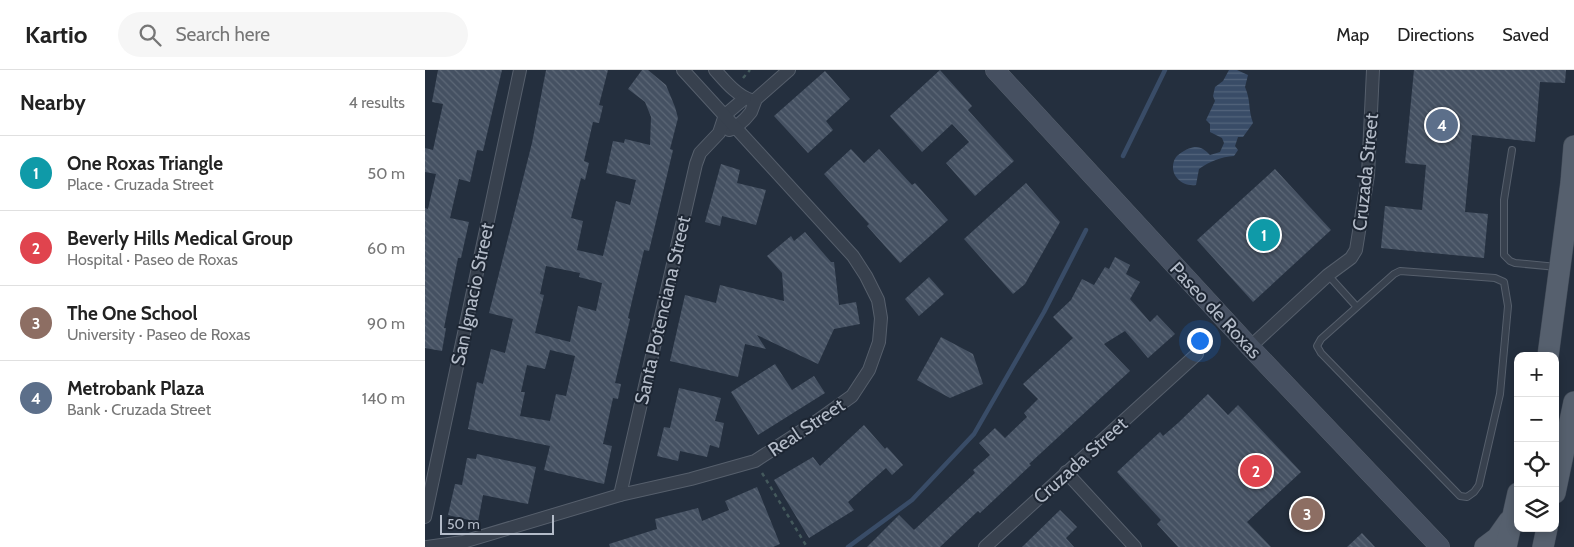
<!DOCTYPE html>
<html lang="en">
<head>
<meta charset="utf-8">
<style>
  :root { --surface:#fff; --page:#f6f6f6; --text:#222; --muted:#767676; --line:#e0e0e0; --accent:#516482 }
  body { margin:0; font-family:Cabin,sans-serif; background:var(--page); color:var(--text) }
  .controls { position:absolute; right:15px; bottom:15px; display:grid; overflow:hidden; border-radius:10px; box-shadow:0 2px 8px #0003 }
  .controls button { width:45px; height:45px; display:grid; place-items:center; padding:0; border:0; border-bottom:1px solid var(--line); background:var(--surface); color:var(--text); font:25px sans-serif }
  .scale { position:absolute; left:15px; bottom:12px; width:114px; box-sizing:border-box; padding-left:5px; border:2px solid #b4bcc9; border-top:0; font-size:14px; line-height:18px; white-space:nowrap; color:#b4bcc9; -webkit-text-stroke:4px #1d2633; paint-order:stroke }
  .you { position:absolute; left:774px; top:270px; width:18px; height:18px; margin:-12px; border:4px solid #fff; border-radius:50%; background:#1a73e8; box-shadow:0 0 0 8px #1a73e833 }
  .badge { display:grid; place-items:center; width:32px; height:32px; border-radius:50%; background:var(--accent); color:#fff; font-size:16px; font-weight:700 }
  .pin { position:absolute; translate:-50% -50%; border:2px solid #fff; box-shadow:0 1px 5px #0006 }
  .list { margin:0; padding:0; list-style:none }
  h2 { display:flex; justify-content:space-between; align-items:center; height:65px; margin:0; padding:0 20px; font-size:21px }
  h2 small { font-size:16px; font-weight:400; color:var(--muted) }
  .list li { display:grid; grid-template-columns:32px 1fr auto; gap:15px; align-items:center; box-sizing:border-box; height:75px; padding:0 20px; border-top:1px solid var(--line) }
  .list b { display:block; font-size:19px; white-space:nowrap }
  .list p { margin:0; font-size:16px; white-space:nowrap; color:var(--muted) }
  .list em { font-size:16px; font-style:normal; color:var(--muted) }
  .icon { flex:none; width:28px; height:28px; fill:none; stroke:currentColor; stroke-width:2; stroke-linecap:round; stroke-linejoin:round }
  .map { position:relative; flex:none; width:1149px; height:477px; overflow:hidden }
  header { display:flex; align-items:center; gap:30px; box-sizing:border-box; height:70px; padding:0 25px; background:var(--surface); border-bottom:1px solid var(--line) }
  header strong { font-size:24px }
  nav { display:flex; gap:28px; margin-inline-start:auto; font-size:18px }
  .search { width:350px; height:45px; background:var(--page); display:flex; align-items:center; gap:12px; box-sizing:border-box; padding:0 18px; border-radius:28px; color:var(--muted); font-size:19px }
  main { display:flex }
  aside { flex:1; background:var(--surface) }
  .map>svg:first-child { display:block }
  .water { fill:url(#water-rules) }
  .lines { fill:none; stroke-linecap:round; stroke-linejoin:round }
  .stream { stroke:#394c67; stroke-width:4.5 }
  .building { fill:url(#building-back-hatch); fill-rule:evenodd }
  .lane-casing { stroke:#565f6c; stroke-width:8 }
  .street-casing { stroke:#565f6c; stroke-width:14 }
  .secondary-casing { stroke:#565f6c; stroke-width:20 }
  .primary-casing { stroke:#414a57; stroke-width:22 }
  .path { stroke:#44595c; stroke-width:2.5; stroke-dasharray:4 4; stroke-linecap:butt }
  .lane { stroke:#38414e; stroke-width:6 }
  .street { stroke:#38414e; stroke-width:12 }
  .secondary { stroke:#465061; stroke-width:19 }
  .primary { stroke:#56606e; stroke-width:21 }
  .labels { text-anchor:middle; stroke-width:4; stroke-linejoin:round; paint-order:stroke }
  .street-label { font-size:19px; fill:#b4bcc9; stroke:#1d2633 }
</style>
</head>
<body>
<header>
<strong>Kartio</strong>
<div class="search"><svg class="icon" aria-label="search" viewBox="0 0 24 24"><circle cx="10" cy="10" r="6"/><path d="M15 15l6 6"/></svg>Search here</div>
<nav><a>Map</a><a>Directions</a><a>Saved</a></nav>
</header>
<main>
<aside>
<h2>Nearby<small>4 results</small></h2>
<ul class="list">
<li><span class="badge" style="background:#0f9aa8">1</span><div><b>One Roxas Triangle</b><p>Place · Cruzada Street</p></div><em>50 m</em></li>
<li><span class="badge" style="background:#e0444e">2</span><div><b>Beverly Hills Medical Group</b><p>Hospital · Paseo de Roxas</p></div><em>60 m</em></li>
<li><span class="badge" style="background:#8d6e63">3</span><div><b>The One School</b><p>University · Paseo de Roxas</p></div><em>90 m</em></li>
<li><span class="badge" style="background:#5c6f8a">4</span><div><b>Metrobank Plaza</b><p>Bank · Cruzada Street</p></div><em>140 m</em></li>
</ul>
</aside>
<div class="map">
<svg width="1149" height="477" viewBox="0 0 1149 477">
  <defs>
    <pattern id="water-rules" width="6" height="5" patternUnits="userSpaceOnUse" patternTransform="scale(1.25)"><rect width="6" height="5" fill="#394c67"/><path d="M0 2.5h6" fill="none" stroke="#53647b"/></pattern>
    <pattern id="building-back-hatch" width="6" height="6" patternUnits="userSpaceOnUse" patternTransform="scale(1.25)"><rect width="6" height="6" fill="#455162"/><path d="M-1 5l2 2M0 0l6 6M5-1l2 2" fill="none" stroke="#5d6877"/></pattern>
  </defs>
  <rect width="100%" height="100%" fill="#242f3e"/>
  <path class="water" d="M804,0H812L823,5L820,17C826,31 823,39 828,53L818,67H813L810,76L813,80L809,86C796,87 785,91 774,99L771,115C758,117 744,106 749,91C751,84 764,77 771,77C777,77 781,81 785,85L795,82L799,73L797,68L785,62V54L781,50L790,31L788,26L790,17L798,11Z"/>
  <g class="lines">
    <g class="stream">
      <polyline points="698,86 740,0"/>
      <polyline points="423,477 487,430 549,364 619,242 661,160"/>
    </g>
  </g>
  <g class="building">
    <polygon points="13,0 77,0 58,81 52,80 45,112 34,109 25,148 44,152 36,188 33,188 19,258 21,258 17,281 0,278 0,138 3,139 11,104 0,102 0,78 8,80 18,34 7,32"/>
    <path d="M121,0H183L174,35L178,36L174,53L168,52L159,91L164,93L160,110L156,108L146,148L158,151L152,180L178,186L191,131L205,135L211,110L181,103L188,71L199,73L200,69L225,75L226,47L220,32L203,19L217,0H223L241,15L250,37L253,48L245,79L248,80L224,181L219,180L203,248L205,249L190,313L196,314L193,329L188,328L178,374L187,376L179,414L119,400L125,376L43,359L52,312L58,314L66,279L80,283L88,249L64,243L107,73ZM121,196L155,203L154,207L177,213L171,241L153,236L145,272L110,263L119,225L115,224ZM125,280L150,286L141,326L131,324L125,351L95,346L100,322H96L102,295L120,299Z"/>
    <polygon points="515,0 547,36 543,40 589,91 550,126 521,93 544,72 527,54 497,82 465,46"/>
    <polygon points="989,0 1141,0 1140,13 1115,12 1110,72 1047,65 1040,142 1063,144 1059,188 956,178 960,136 997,140 1001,95 980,93"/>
    <polygon points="400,1 425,29 401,51 408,60 383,83 349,46"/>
    <polygon points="426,79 439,93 454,79 487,115 490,113 523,150 475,193 442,156 444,154 399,104"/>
    <polygon points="296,94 315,100 312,113 341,120 331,155 297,146 295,156 280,152"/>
    <polygon points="850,99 906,160 828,232 772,170"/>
    <polygon points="601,113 635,152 600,214 588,224 539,169"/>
    <polygon points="380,162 406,192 409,192 414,235 431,232 435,254 409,259 393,294 332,265 341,279 320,274 313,307 245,291 260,225 291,233 295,215 359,231 357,203 342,186 366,166 369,171"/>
    <polygon points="690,187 705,195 701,204 715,212 705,229 725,252 732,245 750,264 723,288 700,261 679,274 705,301 604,394 606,395 555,443 553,441 515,477 442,477 474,445 489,460 550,403 548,400 565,385 554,373 570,358 580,368 602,347 599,343 613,329 598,314 648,268 628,247 646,230 657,209 669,215 680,197 684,199"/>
    <polygon points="504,207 519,224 494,246 480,229"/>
    <polygon points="516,267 548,284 558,314 525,328 492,310"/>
    <polygon points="350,294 367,320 389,306 400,323 333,365 306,322"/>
    <polygon points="254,318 296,328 290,351 299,353 294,378 285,375 282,387 255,381 253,391 232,386 239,357 245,358"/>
    <polygon points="783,324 803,345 813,335 876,402 822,452 846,477 753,477 732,454 736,450 692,402 735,362 738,366 753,353"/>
    <polygon points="439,355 460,379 462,377 478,395 467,405 461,398 423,432 429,440 384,468 349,410 388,387 395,396"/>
    <polygon points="52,384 111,397 103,434 58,425 53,452 23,445 30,414 37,415 42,388 51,389"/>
    <polygon points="332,417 355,474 348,477 185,477 184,474 232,459 230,449 273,438 277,451 304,440 300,431"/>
    <polygon points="635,440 652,457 641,468 649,477 597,477"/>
    <polygon points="937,463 950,477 922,477"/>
  </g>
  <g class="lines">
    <defs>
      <g id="lane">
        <polyline points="1087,80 1079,130 1079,185 1085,191 1090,193 1132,197"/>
        <polygon points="975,201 1070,208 1079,212 1083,236 1075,324 1054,415 1049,422 1042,427 1035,426 896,283 892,276 896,269 969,204"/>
        <polyline points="903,205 931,236"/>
      </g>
      <g id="street">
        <path d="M290,0C300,11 312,26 326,30"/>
        <polyline points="304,60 310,58 320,49 326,42 331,29 364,0"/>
        <polyline points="825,277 903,205 926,188 931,180 943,105 948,0"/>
        <polyline points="641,402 710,477"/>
        <polyline points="195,425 271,94 275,83 294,63 300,45 320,28"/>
        <polyline points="0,447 95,0"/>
        <polyline points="2,477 38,472 195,425 266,409 330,391 392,351 427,326 444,300 454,272 456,248 453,230 441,206 428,186 258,0"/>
        <polyline points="560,477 772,284"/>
      </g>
      <polyline id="secondary" points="570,0 825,277 1015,477"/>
      <g id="primary">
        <polyline points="1123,286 1146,113 1149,76"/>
        <polyline points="1130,423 1149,332"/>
        <polyline points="1060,477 1072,468 1084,451"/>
        <polyline points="1081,477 1093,423"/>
        <polyline points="1118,477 1122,458"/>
      </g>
    </defs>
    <use href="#lane" class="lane-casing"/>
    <use href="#street" class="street-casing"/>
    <use href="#secondary" class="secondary-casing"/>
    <use href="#primary" class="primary-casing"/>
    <g class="path">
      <polyline points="318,8 325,0"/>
      <polyline points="337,403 382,477"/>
    </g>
    <use href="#lane" class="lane"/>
    <use href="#street" class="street"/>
    <use href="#secondary" class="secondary"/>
    <use href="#primary" class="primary"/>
  </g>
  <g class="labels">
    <g class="street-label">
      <text transform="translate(940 102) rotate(-84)" y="7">Cruzada Street</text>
      <text transform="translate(47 224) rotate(-78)" y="7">San Ignacio Street</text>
      <text transform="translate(237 240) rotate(-77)" y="7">Santa Potenciana Street</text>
      <text transform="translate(791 240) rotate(47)" y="7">Paseo de Roxas</text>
      <text transform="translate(381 357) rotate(-34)" y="7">Real Street</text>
      <text transform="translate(655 390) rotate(-42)" y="7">Cruzada Street</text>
    </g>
  </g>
</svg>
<div class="controls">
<button>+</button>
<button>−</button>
<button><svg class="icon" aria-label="locate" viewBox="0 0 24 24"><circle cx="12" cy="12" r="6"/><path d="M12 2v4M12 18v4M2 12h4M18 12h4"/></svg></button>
<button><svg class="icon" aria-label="layers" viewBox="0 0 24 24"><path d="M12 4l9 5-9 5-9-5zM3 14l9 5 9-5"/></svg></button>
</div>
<div class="scale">50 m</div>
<div class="you"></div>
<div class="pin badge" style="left:839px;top:165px;background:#0f9aa8">1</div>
<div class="pin badge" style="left:831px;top:401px;background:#e0444e">2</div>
<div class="pin badge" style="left:882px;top:444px;background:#8d6e63">3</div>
<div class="pin badge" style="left:1017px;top:55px;background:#5c6f8a">4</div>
</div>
</main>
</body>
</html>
